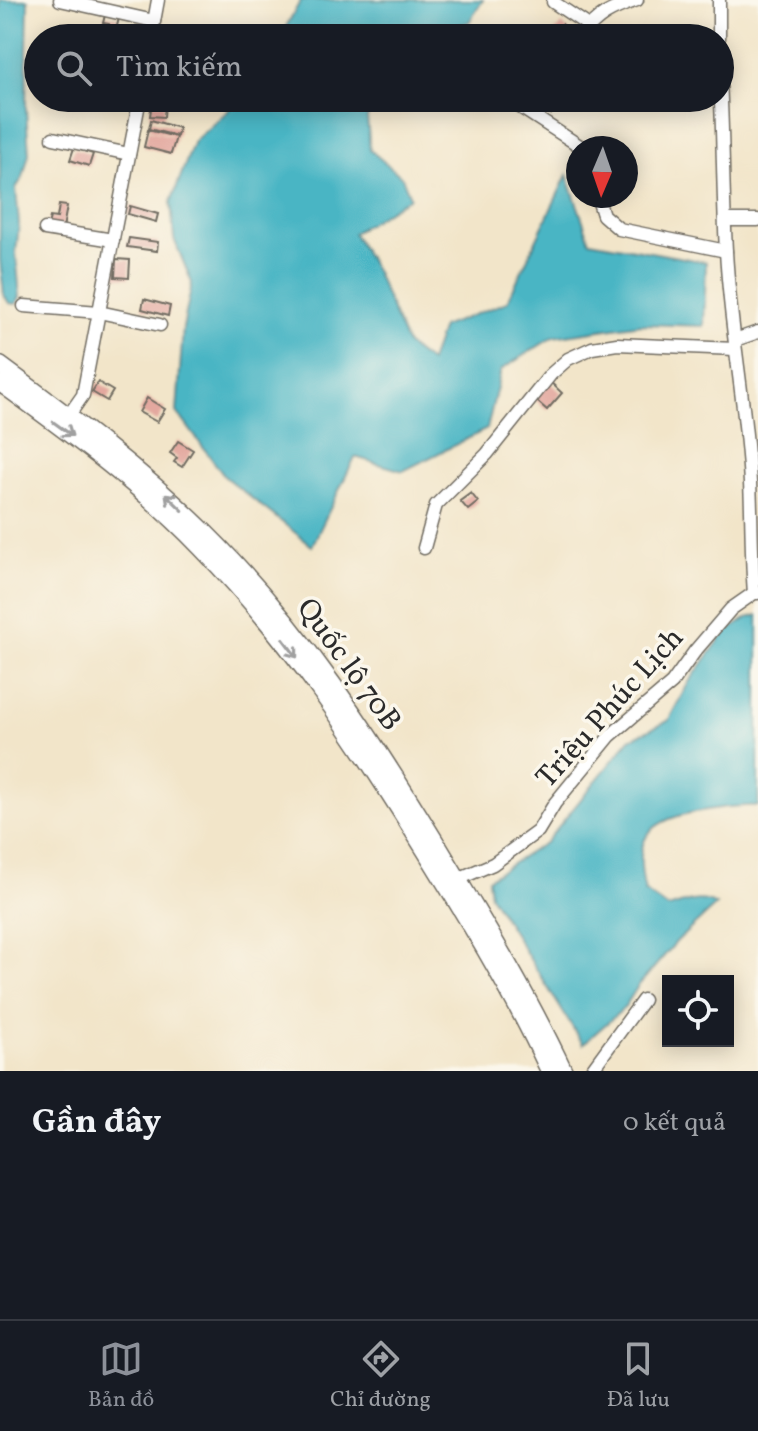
<!DOCTYPE html>
<html lang="vi">
<head>
<meta charset="utf-8">
<style>
  :root { --surface:#171b24; --page:#242831; --text:#f1f3f6; --muted:#9ea1a6; --line:#363941; --accent:#8c9099 }
  body { margin:0; font-family:Vollkorn,serif; background:var(--page); color:var(--text) }
  .controls { position:absolute; right:24px; bottom:24px; display:grid; overflow:hidden; border-radius:0px; box-shadow:0 4px 20px #0003 }
  .controls button { width:72px; height:72px; display:grid; place-items:center; padding:0; border:0; border-bottom:2px solid var(--line); background:var(--surface); color:var(--text); font:40px sans-serif }
  .compass { position:absolute; left:566px; top:136px; width:72px; height:72px; border-radius:50%; background:var(--surface); box-shadow:0 4px 20px #0003; rotate:182deg }
  .list { margin:0; padding:0; list-style:none }
  h2 { display:flex; justify-content:space-between; align-items:center; height:104px; margin:0; padding:0 32px; font-size:34px }
  h2 small { font-size:26px; font-weight:400; color:var(--muted) }
  .icon { flex:none; width:44px; height:44px; fill:none; stroke:currentColor; stroke-width:2; stroke-linecap:round; stroke-linejoin:round }
  .map { position:relative; flex:none; width:758px; height:1071px; overflow:hidden }
  .search { position:absolute; background:var(--surface); box-shadow:0 4px 20px #0003; left:24px; right:24px; top:24px; height:88px; display:flex; align-items:center; gap:20px; box-sizing:border-box; padding:0 28px; border-radius:44px; color:var(--muted); font-size:30px }
  .sheet { height:248px; background:var(--surface) }
  nav { display:flex; justify-content:space-around; align-items:center; box-sizing:border-box; height:112px; border-top:2px solid var(--line); background:var(--surface); font-size:22px; color:var(--muted) }
  nav a { display:grid; justify-items:center; gap:4px }
  nav .on { color:var(--accent) }
  .map>svg:first-child { display:block }
  .water { fill:#48b5c4; stroke:#3a7078; stroke-width:2 }
  .building { fill:#e3a89f }
  .lines { fill:none; stroke-linecap:round; stroke-linejoin:round }
  .minor-casing { stroke:#716c62; stroke-width:15 }
  .major-casing { stroke:#716c62; stroke-width:19 }
  .minor { stroke:#fff; stroke-width:12 }
  .major { stroke:#fff; stroke-width:16 }
  .oneway { stroke:#a0a0a0 }
  .labels { text-anchor:middle; stroke-width:7; stroke-linejoin:round; paint-order:stroke }
  .street-label { font-size:30px; fill:#2b2b2b; stroke:#fbf7ec }
</style>
</head>
<body>
<div class="map">
<svg width="758" height="1071" viewBox="0 0 758 1071">
  <rect width="100%" height="100%" fill="#fbf7ec"/>
  <filter id="ink" filterUnits="userSpaceOnUse"><feTurbulence type="fractalNoise" baseFrequency=".0125" numOctaves="2"/><feDisplacementMap in="SourceGraphic" scale="16" xChannelSelector="R" yChannelSelector="G"/><feConvolveMatrix kernelMatrix="1 2 1 2 8 2 1 2 1" color-interpolation-filters="sRGB"/></filter>
  <filter id="wash" filterUnits="userSpaceOnUse"><feTurbulence type="fractalNoise" baseFrequency=".006" numOctaves="4" result="noise"/><feDisplacementMap in="SourceGraphic" scale="32" xChannelSelector="R" yChannelSelector="G"/><feGaussianBlur stdDeviation="1.8" result="paint"/><feColorMatrix in="noise" values="0 0 0 0 0 0 0 0 0 0 0 0 0 0 0 0 0 1.4 0 .05"/><feComposite in="paint" operator="in"/></filter>
  <g filter="url(#wash)">
    <rect width="100%" height="100%" fill="#f2e5c9"/>
    <g class="water">
      <polygon points="0,0 28,0 26,109 29,153 23,177 16,188 19,224 16,253 20,297 16,304 9,303 4,295 0,259"/>
      <polygon points="301,0 483,0 469,22 434,33 427,38 232,38 231,36 283,32"/>
      <polygon points="231,98 373,98 367,118 370,150 402,177 410,197 353,233 375,270 407,345 430,362 442,327 507,302 567,175 590,241 706,262 704,326 641,324 553,337 501,370 487,429 403,471 355,457 312,546 225,477 177,412 183,328 192,283 174,239 171,202 194,141 229,110"/>
      <path d="M758,615V806C736,805 717,808 695,812C643,822 634,841 645,892L668,908C684,903 700,895 716,905L677,941L638,986L624,1008L583,1044L490,895L488,879L546,842L630,739L668,721L689,682L724,634L747,618Z"/>
    </g>
    <g id="blocks">
      <g class="building">
        <polygon points="105,15 119,18 114,38 106,38 109,24 103,23"/>
        <polygon points="562,24 576,38 553,38 551,35"/>
        <polygon points="543,98 562,98 551,114 539,105"/>
        <polygon points="152,102 165,103 164,117 150,116"/>
        <polygon points="151,120 179,128 177,136 149,129"/>
        <polygon points="148,130 176,137 171,154 144,147"/>
        <polygon points="74,148 93,154 89,166 70,160"/>
        <polygon points="59,205 67,206 63,228 48,225 50,217 57,218"/>
        <polygon points="130,206 158,214 156,222 128,214"/>
        <polygon points="129,238 158,242 157,251 127,247"/>
        <polygon points="116,259 130,260 129,278 115,277"/>
        <polygon points="144,299 170,306 168,316 142,309"/>
        <polygon points="546,378 562,393 547,410 530,395"/>
        <polygon points="98,382 113,391 107,401 92,392"/>
        <polygon points="147,398 165,409 157,422 139,412"/>
        <polygon points="178,441 193,450 182,467 174,462 177,458 170,453"/>
        <polygon points="471,493 478,502 468,510 460,501"/>
      </g>
    </g>
  </g>
  <g filter="url(#ink)">
    <use href="#blocks" fill-opacity="0" stroke="#716c62" stroke-width="2"/>
    <g class="lines">
      <defs>
        <g id="minor">
          <polyline points="60,0 154,21"/>
          <polyline points="553,2 589,26"/>
          <polyline points="151,38 158,0"/>
          <path d="M579,38C599,15 609,10 637,0"/>
          <polyline points="719,38 719,0"/>
          <path d="M720,79C723,136 723,194 726,251C730,329 746,405 750,483C752,520 751,556 754,593"/>
          <polyline points="506,98 583,148"/>
          <polyline points="53,138 129,154"/>
          <polyline points="597,196 603,215 619,229 726,251"/>
          <polyline points="726,220 758,220"/>
          <polyline points="45,229 113,240"/>
          <polyline points="24,306 99,312 160,325"/>
          <polyline points="735,340 758,332"/>
          <polyline points="69,415 83,395 140,98"/>
          <polyline points="424,548 436,505 487,454 551,374 568,359 592,348 617,344 735,349"/>
          <polyline points="458,879 493,864 538,831 555,803 610,736 672,683 695,651 731,609 754,593 758,593"/>
          <polyline points="591,1071 643,1000"/>
        </g>
        <g id="major">
          <path d="M0,365C72,418 142,470 206,533C301,627 371,736 440,849C484,922 528,994 564,1071"/>
          <path d="M0,383C70,434 141,485 201,548C291,640 357,741 424,849C469,922 513,993 549,1071"/>
        </g>
      </defs>
      <use href="#minor" class="minor-casing"/>
      <use href="#major" class="major-casing"/>
      <use href="#minor" class="minor"/>
      <use href="#major" class="major"/>
    </g>
    <defs><path id="oneway-shaft" d="M-6 0H5M1.5-3L5.5 0L1.5 3" fill="none" stroke-width="1.6" stroke-linecap="round" stroke-linejoin="round" transform="scale(2)"/></defs>
    <g class="oneway">
      <use href="#oneway-shaft" transform="translate(63 429) rotate(36)"/>
      <use href="#oneway-shaft" transform="translate(174 502) rotate(-136)"/>
      <use href="#oneway-shaft" transform="translate(290 648) rotate(53)"/>
    </g>
  </g>
  <g class="labels">
    <g class="street-label">
      <text transform="translate(350 664) rotate(54)" y="10">Quốc lộ 70B</text>
      <text transform="translate(609 707) rotate(-48)" y="10">Triệu Phúc Lịch</text>
    </g>
  </g>
</svg>
<div class="controls">
<button><svg class="icon" aria-label="locate" viewBox="0 0 24 24"><circle cx="12" cy="12" r="6"/><path d="M12 2v4M12 18v4M2 12h4M18 12h4"/></svg></button>
</div>
<svg class="compass" viewBox="-18 -18 36 36"><path d="M0-13l5 13h-10z" fill="#e53935"/><path d="M0 13l5-13h-10z" fill="#9ea1a6"/></svg>
<div class="search"><svg class="icon" aria-label="search" viewBox="0 0 24 24"><circle cx="10" cy="10" r="6"/><path d="M15 15l6 6"/></svg>Tìm kiếm</div>
</div>
<section class="sheet">
<h2>Gần đây<small>0 kết quả</small></h2>
<ul class="list">
</ul>
</section>
<nav>
<a class="on"><svg class="icon" aria-label="map" viewBox="0 0 24 24"><path d="M3 6l6-2 6 2 6-2v14l-6 2-6-2-6 2zM9 4v14M15 6v14"/></svg>Bản đồ</a>
<a><svg class="icon" aria-label="directions" viewBox="0 0 24 24"><path d="M12 3l9 9-9 9-9-9zM9 14v-3h6M13 9l2 2-2 2"/></svg>Chỉ đường</a>
<a><svg class="icon" aria-label="saved" viewBox="0 0 24 24"><path d="M7 4h10v16l-5-4-5 4z"/></svg>Đã lưu</a>
</nav>
</body>
</html>
